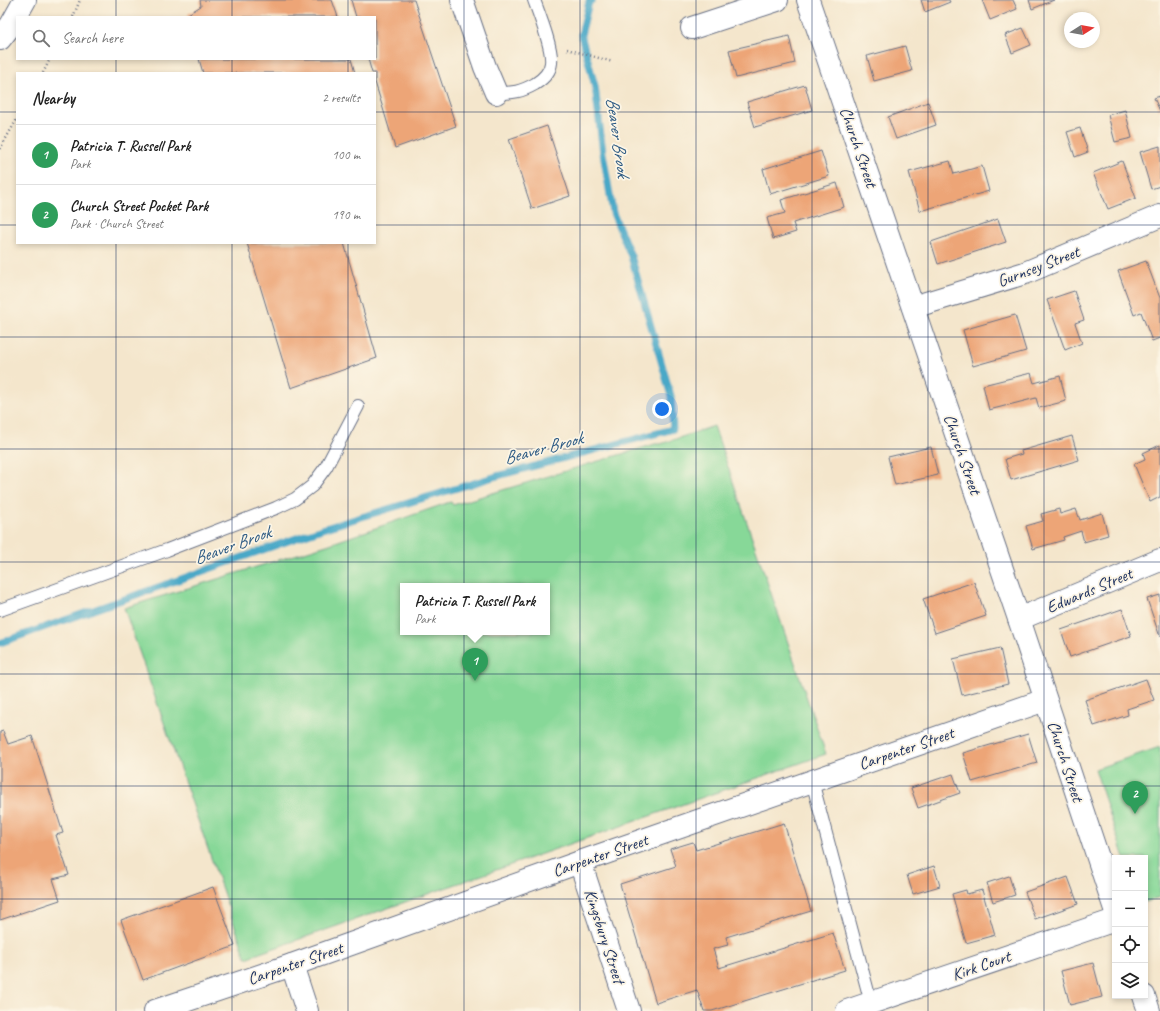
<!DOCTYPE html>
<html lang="en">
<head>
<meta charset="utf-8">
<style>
  :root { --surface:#fff; --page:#f6f6f6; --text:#222; --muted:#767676; --line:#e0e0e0; --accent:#c8321e }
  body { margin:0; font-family:Caveat,sans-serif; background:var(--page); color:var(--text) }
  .controls { position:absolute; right:12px; bottom:12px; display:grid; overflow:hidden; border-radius:0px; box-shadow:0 2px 6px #0003 }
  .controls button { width:36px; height:36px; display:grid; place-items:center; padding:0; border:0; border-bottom:1px solid var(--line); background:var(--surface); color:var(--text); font:20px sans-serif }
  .compass { position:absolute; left:1064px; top:12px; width:36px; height:36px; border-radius:50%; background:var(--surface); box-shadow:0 2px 6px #0003; rotate:79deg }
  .you { position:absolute; left:662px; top:409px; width:14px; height:14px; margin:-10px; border:3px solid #fff; border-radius:50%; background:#1a73e8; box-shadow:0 0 0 6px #1a73e833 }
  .badge { display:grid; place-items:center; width:26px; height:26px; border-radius:50%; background:var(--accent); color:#fff; font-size:13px; font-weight:700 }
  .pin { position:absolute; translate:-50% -33px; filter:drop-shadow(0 1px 2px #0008) }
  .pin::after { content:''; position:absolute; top:21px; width:14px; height:12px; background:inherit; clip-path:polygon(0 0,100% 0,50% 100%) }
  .popup { position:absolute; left:400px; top:583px; width:150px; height:52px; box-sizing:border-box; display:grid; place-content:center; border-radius:0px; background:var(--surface); filter:drop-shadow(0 1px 3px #0005); font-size:13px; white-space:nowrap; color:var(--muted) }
  .popup b { font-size:15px; color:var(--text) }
  .popup::after { content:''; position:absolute; left:50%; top:100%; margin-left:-8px; border:8px solid transparent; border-top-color:var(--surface) }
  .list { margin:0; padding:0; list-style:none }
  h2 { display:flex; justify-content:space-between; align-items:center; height:52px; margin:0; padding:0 16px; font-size:17px }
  h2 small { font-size:13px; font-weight:400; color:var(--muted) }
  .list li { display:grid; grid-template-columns:26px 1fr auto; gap:12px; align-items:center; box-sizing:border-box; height:60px; padding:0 16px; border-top:1px solid var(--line) }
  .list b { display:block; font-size:15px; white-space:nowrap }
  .list p { margin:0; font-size:13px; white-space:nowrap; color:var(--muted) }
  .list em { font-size:13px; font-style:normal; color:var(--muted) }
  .icon { flex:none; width:22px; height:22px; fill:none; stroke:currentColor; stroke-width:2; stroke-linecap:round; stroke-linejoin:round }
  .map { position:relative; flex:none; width:1160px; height:1011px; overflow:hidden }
  .search { position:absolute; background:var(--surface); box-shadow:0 2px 6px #0003; left:16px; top:16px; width:360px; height:44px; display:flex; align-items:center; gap:10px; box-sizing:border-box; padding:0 14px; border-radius:0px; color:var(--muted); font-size:15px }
  .panel { position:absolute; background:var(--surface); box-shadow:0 2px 6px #0003; left:16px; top:72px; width:360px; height:172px; border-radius:0px }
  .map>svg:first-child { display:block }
  .green { fill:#87d898; stroke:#51847b; fill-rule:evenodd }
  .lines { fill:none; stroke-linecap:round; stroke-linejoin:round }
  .stream { stroke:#48a8c7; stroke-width:7 }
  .building { fill:#eda577 }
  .service-casing { stroke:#676f84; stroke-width:14 }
  .minor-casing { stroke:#676f84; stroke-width:24 }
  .path { stroke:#676f84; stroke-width:2.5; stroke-dasharray:1 3; stroke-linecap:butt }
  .service { stroke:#fff; stroke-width:12 }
  .minor { stroke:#fff; stroke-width:22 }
  .grid { fill:none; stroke:#1b2f5e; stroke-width:1; stroke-opacity:0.55 }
  .labels { text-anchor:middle; stroke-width:3.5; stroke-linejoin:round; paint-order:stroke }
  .street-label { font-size:17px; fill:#1b2f5e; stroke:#fcf5e5 }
  .water-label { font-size:18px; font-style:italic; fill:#2b5983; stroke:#fcf5e5 }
</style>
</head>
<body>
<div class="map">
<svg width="1160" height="1011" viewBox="0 0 1160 1011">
  <rect width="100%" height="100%" fill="#fcf5e5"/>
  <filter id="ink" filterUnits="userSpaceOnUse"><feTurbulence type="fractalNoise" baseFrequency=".025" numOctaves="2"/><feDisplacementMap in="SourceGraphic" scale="8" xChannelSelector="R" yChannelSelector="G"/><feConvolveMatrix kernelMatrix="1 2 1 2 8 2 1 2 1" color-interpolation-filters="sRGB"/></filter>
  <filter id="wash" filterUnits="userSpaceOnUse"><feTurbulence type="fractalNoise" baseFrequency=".012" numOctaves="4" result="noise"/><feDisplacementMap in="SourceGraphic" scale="16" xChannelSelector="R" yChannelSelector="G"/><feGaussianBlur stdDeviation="0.9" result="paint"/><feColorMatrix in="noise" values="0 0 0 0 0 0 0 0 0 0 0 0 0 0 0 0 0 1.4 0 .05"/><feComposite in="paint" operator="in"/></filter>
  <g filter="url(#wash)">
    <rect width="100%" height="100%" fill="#f4e6cc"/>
    <g class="green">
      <path d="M714,426L826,754L246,958L124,608L327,545L447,503L451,502L453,505L655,444H661ZM403,586H547V632H403Z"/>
      <polygon points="1160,747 1160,897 1145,902 1145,858 1124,858 1095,769"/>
    </g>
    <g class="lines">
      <polyline class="stream" points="0,643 322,529 497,476 673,429 671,396 631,256 613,213 603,153 595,86 581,35 589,2 592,0"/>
    </g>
    <g id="blocks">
      <g class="building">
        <polygon points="200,0 332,0 338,17 189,17 188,14 201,6"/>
        <polygon points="351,0 414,0 456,126 395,148 375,82 375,73 372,73 368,59 375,59 375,17 356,17"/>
        <polygon points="921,0 949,0 950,2 925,12"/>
        <polygon points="982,0 1013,0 1017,9 990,20"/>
        <polygon points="1029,0 1054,0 1032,9"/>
        <polygon points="1023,28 1031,45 1012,53 1005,35"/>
        <polygon points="789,36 795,63 736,78 729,50"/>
        <polygon points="905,46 912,71 874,81 867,56"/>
        <polygon points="199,59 351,59 355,73 203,73"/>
        <polygon points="805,85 812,110 755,127 747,102"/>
        <polygon points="1160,96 1160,111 1154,98"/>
        <polygon points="928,102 936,125 896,139 888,117"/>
        <polygon points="1125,110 1132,138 1115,142 1108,115"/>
        <polygon points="547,126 570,196 532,209 509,139"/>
        <polygon points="1080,128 1088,152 1075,157 1067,132"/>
        <polygon points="1160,146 1160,186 1151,189 1140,152"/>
        <polygon points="821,151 829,176 770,194 763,169"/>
        <polygon points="950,161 954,174 982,166 989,191 920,211 909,172"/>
        <polygon points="1122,161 1136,198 1108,209 1093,173"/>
        <polygon points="837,183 844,207 793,223 796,232 773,239 767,218 785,213 781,200"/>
        <polygon points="998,219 1006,242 938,264 931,242"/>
        <polygon points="247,243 344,243 377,358 291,388"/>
        <polygon points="1146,261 1160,298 1160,338 1152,341 1141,312 1134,315 1118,271"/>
        <polygon points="1074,291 1084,320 1075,323 1082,343 1065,350 1047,300"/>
        <polygon points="1015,315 1026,351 973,366 963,330"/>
        <polygon points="1031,373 1034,383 1060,376 1066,401 1039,408 1036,398 989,410 983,385"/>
        <polygon points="1072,436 1079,460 1011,480 1005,459 1022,454 1021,451"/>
        <polygon points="1160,445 1160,497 1150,502 1134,464 1145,459 1143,453"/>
        <polygon points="931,447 938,475 895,485 888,457"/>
        <polygon points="1059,509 1060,514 1076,509 1080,520 1102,513 1108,535 1084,542 1081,531 1063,537 1064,540 1033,549 1026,526 1043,521 1041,514"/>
        <polygon points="974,582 986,616 935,633 923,599"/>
        <polygon points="1160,595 1160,637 1147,599"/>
        <polygon points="1122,609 1131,636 1070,657 1061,630"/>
        <polygon points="1000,648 1008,684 962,695 953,659"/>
        <polygon points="1146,679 1154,700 1127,709 1128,715 1094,726 1085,700"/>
        <polygon points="3,731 8,744 32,736 63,833 56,835 69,875 53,879 60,900 0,920 0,732"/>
        <polygon points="1028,734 1037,763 972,782 963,753"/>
        <polygon points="953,774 960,793 918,808 911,788"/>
        <polygon points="784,823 811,911 726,937 728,945 713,949 719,968 833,933 845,970 712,1011 704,1011 697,990 656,1003 620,884 676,866 670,849 693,842 696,850"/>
        <polygon points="934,866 940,886 913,894 907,875"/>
        <polygon points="1009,876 1015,895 993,902 987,883"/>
        <polygon points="1068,877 1078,904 1035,919 1025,892"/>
        <polygon points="213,887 235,946 143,980 121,920"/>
        <polygon points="966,890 967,894 982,890 995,935 966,943 952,894"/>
        <polygon points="1093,963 1102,997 1070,1005 1061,971"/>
      </g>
    </g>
  </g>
  <g filter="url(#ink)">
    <use href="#blocks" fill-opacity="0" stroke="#676f84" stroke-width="1"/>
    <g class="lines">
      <defs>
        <g id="service">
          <path d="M496,93C513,93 521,92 535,84C543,79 550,73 551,63C553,49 539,14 534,0"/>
          <polyline points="0,610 167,550 276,508 295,499 312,486 326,467 358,406"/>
          <polyline points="812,781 871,1003"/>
        </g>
        <g id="minor">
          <polyline points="462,0 485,67 496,93"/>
          <polyline points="808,0 1019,619 1115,909"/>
          <polyline points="692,28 777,0"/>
          <polyline points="0,39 11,25 25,0"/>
          <polyline points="913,307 1025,273 1160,216"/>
          <polyline points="1019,619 1160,560"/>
          <polyline points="580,862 629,1011"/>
          <polyline points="292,965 307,1011"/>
          <polyline points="1144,996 1149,1011"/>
          <polyline points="155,1011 292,965 580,862 1045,700"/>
          <polyline points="847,1011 1115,920"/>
        </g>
      </defs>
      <use href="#service" class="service-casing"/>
      <use href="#minor" class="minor-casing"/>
      <g class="path">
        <polyline points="73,17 80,0"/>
        <polyline points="567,49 613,62"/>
        <polyline points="43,73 50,59"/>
        <polyline points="0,149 17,119"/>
      </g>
      <use href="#service" class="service"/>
      <use href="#minor" class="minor"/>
    </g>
  </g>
  <path class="grid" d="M116,0V17M232,0V17M348,0V17M464,0V1011M580,0V1011M696,0V1011M812,0V1011M928,0V1011M1044,0V1011M116,59V73M232,59V73M348,59V73M0,112H17M375,112H1160M0,225H17M375,225H1160M116,243V1011M232,243V1011M348,243V1011M0,337H1160M0,449H1160M0,562H1160M0,674H1160M0,786H1160M0,899H1115M1145,899H1160"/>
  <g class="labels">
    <g class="street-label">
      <text transform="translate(859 147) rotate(71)" y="6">Church Street</text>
      <text transform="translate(1038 266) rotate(-21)" y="6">Gurnsey Street</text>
      <text transform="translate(963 454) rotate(71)" y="6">Church Street</text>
      <text transform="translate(1089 590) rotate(-23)" y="6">Edwards Street</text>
      <text transform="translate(906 748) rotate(-19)" y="6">Carpenter Street</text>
      <text transform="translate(1066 761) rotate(72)" y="6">Church Street</text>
      <text transform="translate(600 855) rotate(-19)" y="6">Carpenter Street</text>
      <text transform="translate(605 936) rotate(72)" y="6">Kingsbury Street</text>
      <text transform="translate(295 963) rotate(-19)" y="6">Carpenter Street</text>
      <text transform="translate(981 965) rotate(-19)" y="6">Kirk Court</text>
    </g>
    <g class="water-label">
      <text transform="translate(618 137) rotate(82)" y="6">Beaver Brook</text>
      <text transform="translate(543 448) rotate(-15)" y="6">Beaver Brook</text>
      <text transform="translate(232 545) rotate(-20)" y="6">Beaver Brook</text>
    </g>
  </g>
</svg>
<div class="controls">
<button>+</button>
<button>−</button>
<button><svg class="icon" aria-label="locate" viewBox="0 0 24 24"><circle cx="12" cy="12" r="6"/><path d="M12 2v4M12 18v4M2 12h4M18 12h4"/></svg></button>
<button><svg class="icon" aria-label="layers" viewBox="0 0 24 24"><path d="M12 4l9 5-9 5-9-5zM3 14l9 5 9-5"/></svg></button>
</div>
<svg class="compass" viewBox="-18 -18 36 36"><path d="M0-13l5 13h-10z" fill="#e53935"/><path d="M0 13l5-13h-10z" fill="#767676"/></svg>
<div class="you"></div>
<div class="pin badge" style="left:475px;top:681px;background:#2e9e5b">1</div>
<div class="popup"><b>Patricia T. Russell Park</b>Park</div>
<div class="pin badge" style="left:1135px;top:814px;background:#2e9e5b">2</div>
<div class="search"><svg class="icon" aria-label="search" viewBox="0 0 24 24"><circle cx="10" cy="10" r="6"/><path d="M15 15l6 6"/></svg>Search here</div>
<section class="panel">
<h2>Nearby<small>2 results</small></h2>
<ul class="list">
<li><span class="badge" style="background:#2e9e5b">1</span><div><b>Patricia T. Russell Park</b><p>Park</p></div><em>100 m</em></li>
<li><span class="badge" style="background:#2e9e5b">2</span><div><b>Church Street Pocket Park</b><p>Park · Church Street</p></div><em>190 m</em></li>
</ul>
</section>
</div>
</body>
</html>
